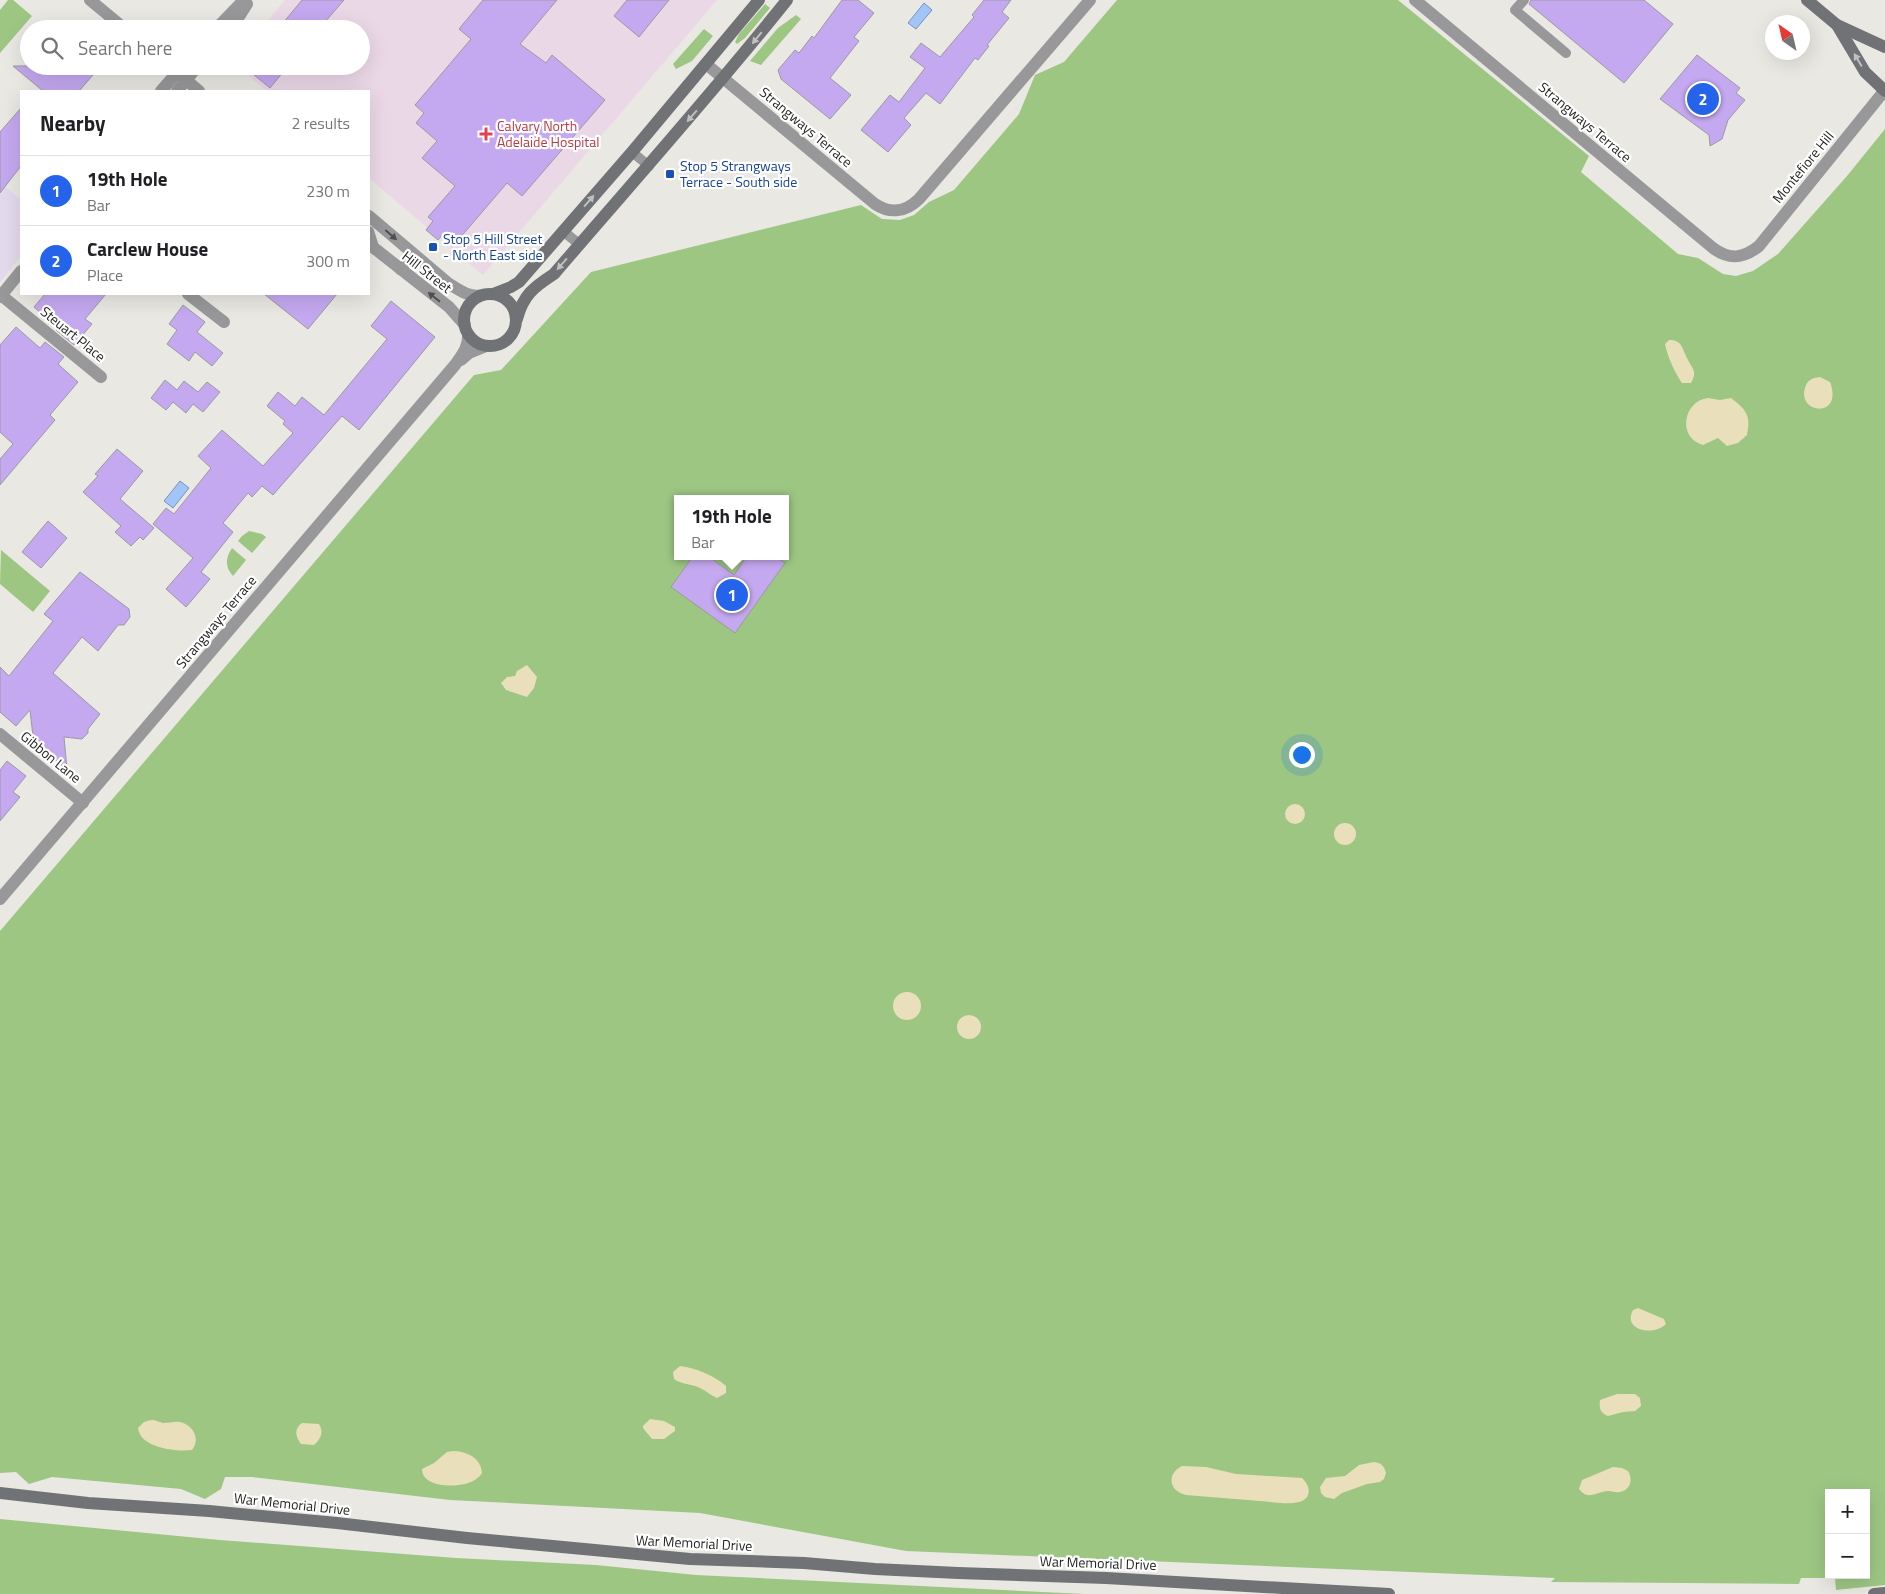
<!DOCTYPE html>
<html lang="en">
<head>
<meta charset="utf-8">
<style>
  :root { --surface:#fff; --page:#f2f2f2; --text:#202124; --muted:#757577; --line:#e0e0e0; --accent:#2563eb }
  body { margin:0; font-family:"Titillium Web",sans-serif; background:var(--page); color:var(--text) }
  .controls { position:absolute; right:15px; bottom:15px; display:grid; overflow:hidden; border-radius:0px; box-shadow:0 5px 20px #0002 }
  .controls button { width:45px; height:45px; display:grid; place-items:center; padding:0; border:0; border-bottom:1px solid var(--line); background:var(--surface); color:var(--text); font:25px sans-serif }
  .compass { position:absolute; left:1765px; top:15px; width:45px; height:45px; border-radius:50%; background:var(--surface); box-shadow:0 5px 20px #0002; rotate:326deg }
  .you { position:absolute; left:1301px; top:754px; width:18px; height:18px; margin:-12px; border:4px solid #fff; border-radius:50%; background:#1a73e8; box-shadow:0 0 0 8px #1a73e833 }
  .badge { display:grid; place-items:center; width:32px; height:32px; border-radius:50%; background:var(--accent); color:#fff; font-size:16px; font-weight:700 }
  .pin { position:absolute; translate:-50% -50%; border:2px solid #fff; box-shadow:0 1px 5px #0006 }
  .popup { position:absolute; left:674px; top:495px; width:115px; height:65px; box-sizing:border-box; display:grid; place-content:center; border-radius:0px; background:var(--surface); filter:drop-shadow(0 1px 4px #0005); font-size:16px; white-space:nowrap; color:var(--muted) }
  .popup b { font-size:19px; color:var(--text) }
  .popup::after { content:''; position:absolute; left:50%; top:100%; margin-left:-10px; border:10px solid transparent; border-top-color:var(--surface) }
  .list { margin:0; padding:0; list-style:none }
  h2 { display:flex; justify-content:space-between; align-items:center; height:65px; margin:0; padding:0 20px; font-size:21px }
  h2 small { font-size:16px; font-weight:400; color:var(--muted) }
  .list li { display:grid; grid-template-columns:32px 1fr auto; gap:15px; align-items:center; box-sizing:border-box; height:70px; padding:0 20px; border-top:1px solid var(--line) }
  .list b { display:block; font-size:19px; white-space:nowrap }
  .list p { margin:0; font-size:16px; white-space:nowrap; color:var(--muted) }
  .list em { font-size:16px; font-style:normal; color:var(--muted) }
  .icon { flex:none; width:28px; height:28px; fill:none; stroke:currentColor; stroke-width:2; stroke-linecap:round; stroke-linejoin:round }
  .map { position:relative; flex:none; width:1885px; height:1594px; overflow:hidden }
  .search { position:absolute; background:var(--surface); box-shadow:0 5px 20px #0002; left:20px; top:20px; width:350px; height:55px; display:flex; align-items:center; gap:12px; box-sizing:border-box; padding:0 18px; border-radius:28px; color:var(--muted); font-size:19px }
  .panel { position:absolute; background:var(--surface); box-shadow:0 5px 20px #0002; left:20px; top:90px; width:350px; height:205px; border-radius:0px }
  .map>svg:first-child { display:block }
  .education { fill:#e4daee }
  .medical { fill:#ebd8e7 }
  .green { fill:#9dc683; fill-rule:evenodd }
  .sand { fill:#e9dfba }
  .water { fill:#a1c5f9; stroke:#7a93b7 }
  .building { fill:#c4a8f0; stroke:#9b9a9e }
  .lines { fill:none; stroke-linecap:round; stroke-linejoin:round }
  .lane { stroke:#98989a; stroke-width:10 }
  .street { stroke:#98989a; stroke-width:12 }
  .secondary { stroke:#717275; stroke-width:12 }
  .oneway { fill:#bfc0c1 }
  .oneway2 { fill:#4f4f4f }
  .health-dot { fill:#e0444e; stroke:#fff; stroke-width:2 }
  .transit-dot { fill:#1a4fb4; stroke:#fff; stroke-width:2 }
  .labels { text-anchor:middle; stroke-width:4.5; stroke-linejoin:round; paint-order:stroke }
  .street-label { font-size:14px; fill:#1f1f1d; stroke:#fff }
  .health-label { font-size:14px; fill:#be3a42; stroke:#fff; text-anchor:start }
  .transit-label { font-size:14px; fill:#164399; stroke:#fff; text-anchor:start }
</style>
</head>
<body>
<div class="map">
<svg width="1885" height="1594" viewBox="0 0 1885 1594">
  <rect width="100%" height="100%" fill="#e9e8e3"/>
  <polygon class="education" points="0,182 21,200 21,256 0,282"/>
  <polygon class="medical" points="285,0 717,0 483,275 369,178 369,91 267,91 237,66 361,66 361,29 261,29"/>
  <g class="green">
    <polygon points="8,0 13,0 32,16 0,53 0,10"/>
    <path d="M1117,0H1398L1589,156L1581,172L1678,254L1698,258L1723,274L1736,276L1753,271L1778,254L1847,176L1885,129V1585L1836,1590L1835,1578H1801L1799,1584L1551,1582L1555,1578L906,1551L700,1513L450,1500L252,1477H225L221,1489L205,1499L181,1489L52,1477L29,1484L16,1472L0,1473V931L474,375L501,370L591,272L861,205L882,219L900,220L914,215L929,202L954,190L1019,114L1035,75L1064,62ZM678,499H786V556H678ZM1829,1493H1866V1575H1829Z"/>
    <polygon points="765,4 770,8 745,38 737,44 735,42 739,34"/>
    <polygon points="796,15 801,19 761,65 750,61 778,28"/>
    <polygon points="704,29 713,36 692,61 676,69 673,64"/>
    <polygon points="249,531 262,534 266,537 252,553 238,541 242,536"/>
    <path d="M232,548L246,560L233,576C224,566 226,557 232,548Z"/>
    <polygon points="1,550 50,591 33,612 0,584"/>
    <polygon points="0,1519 220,1540 456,1558 596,1565 696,1575 1085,1594 0,1594"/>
  </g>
  <g class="sand">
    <path d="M1669,340C1682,340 1682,348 1687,358C1692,369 1698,371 1691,383H1682C1674,371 1668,358 1665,344Z"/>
    <path d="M1820,377L1830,382C1844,419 1797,414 1805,388C1807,380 1812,378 1820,377Z"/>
    <path d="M1708,398L1720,400L1731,398C1747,410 1751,416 1747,435L1738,443L1727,446L1718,438L1703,445C1677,438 1683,401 1708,398Z"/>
    <polygon points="527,665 537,677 534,688 527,697 506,690 501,683 507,677 515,676 517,671"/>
    <circle cx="1295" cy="814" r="10"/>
    <circle cx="1345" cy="834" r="11"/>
    <circle cx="907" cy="1006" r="14"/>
    <circle cx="969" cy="1027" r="12"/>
    <path d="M1638,1308L1664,1319L1666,1324C1653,1337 1622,1330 1633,1310Z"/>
    <path d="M680,1366C696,1368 715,1376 726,1386V1393L717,1398C710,1395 705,1390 698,1387C690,1384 681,1384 674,1379L673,1372Z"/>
    <path d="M1617,1394H1635L1640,1398L1641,1406L1635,1411L1623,1412L1608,1416C1600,1413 1599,1408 1600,1400Z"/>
    <polygon points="650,1419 664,1421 675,1427 675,1431 664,1439 652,1439 643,1428 643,1426"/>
    <path d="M151,1420C156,1420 159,1422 163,1423C169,1423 174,1421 180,1422C193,1425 201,1439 192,1450C176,1452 140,1448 138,1428L144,1422Z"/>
    <path d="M302,1423L319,1424C324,1432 321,1439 314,1445L301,1444C295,1436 294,1429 302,1423Z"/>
    <path d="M454,1451C468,1452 481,1458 482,1473C480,1476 477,1479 473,1481C461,1488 422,1489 422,1469L434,1463L447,1452Z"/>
    <path d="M1374,1462C1382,1463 1384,1466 1386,1473L1384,1479L1380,1482L1367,1484L1342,1493L1334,1499L1325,1497L1321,1493L1320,1487L1326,1478L1345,1476L1359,1465Z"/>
    <path d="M1182,1466L1206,1467L1236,1474L1302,1478C1310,1485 1313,1498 1299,1502C1287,1505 1272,1502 1260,1501C1235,1499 1210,1497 1186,1495C1169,1491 1166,1474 1182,1466Z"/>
    <path d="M1613,1467L1622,1468L1628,1471C1633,1479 1631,1490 1620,1492C1616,1493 1612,1491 1608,1491C1596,1492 1588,1501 1579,1489L1582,1480Z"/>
  </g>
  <g class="water">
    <polygon points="924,3 932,10 916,29 908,23"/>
    <polygon points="180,481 189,488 173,508 164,501"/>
  </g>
  <g class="building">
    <polygon points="302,0 344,0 319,29 278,29"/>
    <polygon points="483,0 557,0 520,44 546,63 552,55 605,100 522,196 507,183 459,239 454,235 452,238 445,232 438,240 426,230 433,221 428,217 455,186 422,158 437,141 416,123 424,113 415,105 471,39 459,29"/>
    <polygon points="627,0 669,0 639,37 614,16"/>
    <polygon points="842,0 858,0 874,13 854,37 859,41 830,78 851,95 830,119 781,79 778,70 795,50 799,53 812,36 814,38"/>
    <polygon points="984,0 1011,0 1002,12 1009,18 987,45 989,46 978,60 975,58 940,104 926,93 904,118 911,125 888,152 861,130 890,95 899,102 925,68 910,57 921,43 940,57 974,17 972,15"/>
    <polygon points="1531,0 1644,0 1673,24 1624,83 1529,4"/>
    <polygon points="1697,55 1740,88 1736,93 1745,100 1728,120 1722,139 1710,146 1709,135 1660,99"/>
    <polygon points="13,66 82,66 93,75 79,91 43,91"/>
    <polygon points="243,66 288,66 270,88"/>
    <polygon points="21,108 21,166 0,193 0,132"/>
    <polygon points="45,294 106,294 85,319 92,324 74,345 56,330 58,328 34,307"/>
    <polygon points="264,294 337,294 308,329"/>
    <polygon points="391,301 435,337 359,430 342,416 273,495 262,486 252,497 248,493 223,523 233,532 201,572 210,579 186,607 166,589 193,558 153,524 166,508 174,514 211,468 198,456 222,430 263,466 293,433 283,424 285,421 267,406 278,392 295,406 302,397 324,415 387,339 371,326"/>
    <polygon points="183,305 205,322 197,332 223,353 212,366 195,352 189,361 167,344 177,330 169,324"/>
    <polygon points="16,327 40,348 45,342 64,357 58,364 78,382 50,415 55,420 0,485 0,459 13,444 0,432 0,345"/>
    <polygon points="165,380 177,390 184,381 198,392 207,382 220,392 203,412 193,404 186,413 173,402 166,410 151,398"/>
    <polygon points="117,449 143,471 120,499 154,528 143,540 140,537 131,546 115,532 121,526 83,492 98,476 95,474"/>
    <polygon points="48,521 67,538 41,568 22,552"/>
    <polygon points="693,556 708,556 734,575 747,556 775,556 785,563 735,633 671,587"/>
    <polygon points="80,572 129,609 130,617 124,625 118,625 98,651 82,637 53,673 100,714 88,729 88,733 82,739 64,737 67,769 34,745 30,710 16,726 0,712 0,667 9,676 53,621 44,614"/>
    <polygon points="7,761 26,776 13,792 20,797 0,821 0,770"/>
  </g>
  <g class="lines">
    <g class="lane">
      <polyline points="1524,0 1515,10 1566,53"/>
      <polyline points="632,152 649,166"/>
      <polyline points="369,231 375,250"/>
      <polyline points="563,231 579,244"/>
      <polyline points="400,270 413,255"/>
    </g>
    <g class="street">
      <polyline points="90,0 125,29"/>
      <path d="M1415,0L1713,248C1729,260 1743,259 1759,246L1885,90"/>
      <polyline points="216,29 244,0"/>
      <polyline points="231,29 247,4"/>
      <path d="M706,64L875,204C890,214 906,212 919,199L1090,0"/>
      <polyline points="170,66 199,91"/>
      <polyline points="161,91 182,67"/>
      <polyline points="177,91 198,66"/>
      <path d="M369,216L448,283C459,290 469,298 483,295"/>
      <polyline points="369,244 449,307 465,325"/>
      <polyline points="188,294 224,322"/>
      <polyline points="2,296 101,377"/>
      <polyline points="0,297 21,271"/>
      <polyline points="461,360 469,353 486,346"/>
      <polyline points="0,734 83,803"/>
      <path d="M0,899L455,365C462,355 469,347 468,334"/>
    </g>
    <g class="secondary">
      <polyline points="1807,0 1837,25 1885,47"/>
      <polyline points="1837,25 1865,72 1885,91"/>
      <circle cx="490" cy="320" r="26"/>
      <polyline points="493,294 511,287 519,282 632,152 759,0"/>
      <path d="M517,319C523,295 534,287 554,274C632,183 712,94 787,0"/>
      <polyline points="0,1493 88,1503 209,1511 337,1523 467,1538 690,1559 804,1563 875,1569 958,1573 1106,1578 1389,1594"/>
      <polyline points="1874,1594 1885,1593"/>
    </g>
  </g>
  <defs><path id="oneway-solid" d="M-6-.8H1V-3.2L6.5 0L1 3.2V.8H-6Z" transform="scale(1.25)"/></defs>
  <g class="oneway">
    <use href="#oneway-solid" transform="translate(757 38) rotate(129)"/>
    <use href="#oneway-solid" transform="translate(1858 60) rotate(-121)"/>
    <use href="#oneway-solid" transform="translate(692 116) rotate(131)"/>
    <use href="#oneway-solid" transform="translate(589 201) rotate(-49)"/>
    <use href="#oneway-solid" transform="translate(562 264) rotate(131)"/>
  </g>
  <g class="oneway2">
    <use href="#oneway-solid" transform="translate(391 235) rotate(41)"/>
    <use href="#oneway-solid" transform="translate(434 297) rotate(-142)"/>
  </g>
  <path class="health-dot" d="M483.5 126.5h5v5h5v5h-5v5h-5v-5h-5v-5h5z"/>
  <g class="transit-dot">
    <rect x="665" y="169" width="10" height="10" rx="2.5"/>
    <rect x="428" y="242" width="10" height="10" rx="2.5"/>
  </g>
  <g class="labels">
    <g class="street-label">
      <text transform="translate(1585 122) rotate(40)" y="5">Strangways Terrace</text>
      <text transform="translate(806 127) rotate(40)" y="5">Strangways Terrace</text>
      <text transform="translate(1803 167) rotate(-51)" y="5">Montefiore Hill</text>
      <text transform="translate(427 272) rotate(38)" y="5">Hill Street</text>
      <text transform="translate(73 334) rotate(39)" y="5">Steuart Place</text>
      <text transform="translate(216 622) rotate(-50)" y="5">Strangways Terrace</text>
      <text transform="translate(51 757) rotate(39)" y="5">Gibbon Lane</text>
      <text transform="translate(292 1504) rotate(6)" y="5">War Memorial Drive</text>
      <text transform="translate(694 1543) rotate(3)" y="5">War Memorial Drive</text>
      <text transform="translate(1098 1563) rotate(2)" y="5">War Memorial Drive</text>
    </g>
    <g class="health-label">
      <text x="497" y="131">Calvary North<tspan x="497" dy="16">Adelaide Hospital</tspan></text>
    </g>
    <g class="transit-label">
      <text x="680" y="171">Stop 5 Strangways<tspan x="680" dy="16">Terrace - South side</tspan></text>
      <text x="443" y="244">Stop 5 Hill Street<tspan x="443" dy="16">- North East side</tspan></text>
    </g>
  </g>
</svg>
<div class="controls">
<button>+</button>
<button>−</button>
</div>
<svg class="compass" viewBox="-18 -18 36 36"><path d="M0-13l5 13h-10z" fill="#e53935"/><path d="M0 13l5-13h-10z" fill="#757577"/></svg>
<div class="you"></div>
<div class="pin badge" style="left:732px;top:595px">1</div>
<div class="popup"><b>19th Hole</b>Bar</div>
<div class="pin badge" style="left:1703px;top:99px">2</div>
<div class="search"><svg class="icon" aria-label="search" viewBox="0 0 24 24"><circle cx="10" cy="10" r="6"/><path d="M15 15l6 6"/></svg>Search here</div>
<section class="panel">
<h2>Nearby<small>2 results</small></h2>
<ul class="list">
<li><span class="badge">1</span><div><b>19th Hole</b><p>Bar</p></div><em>230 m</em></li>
<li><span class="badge">2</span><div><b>Carclew House</b><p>Place</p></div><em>300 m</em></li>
</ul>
</section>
</div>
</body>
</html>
